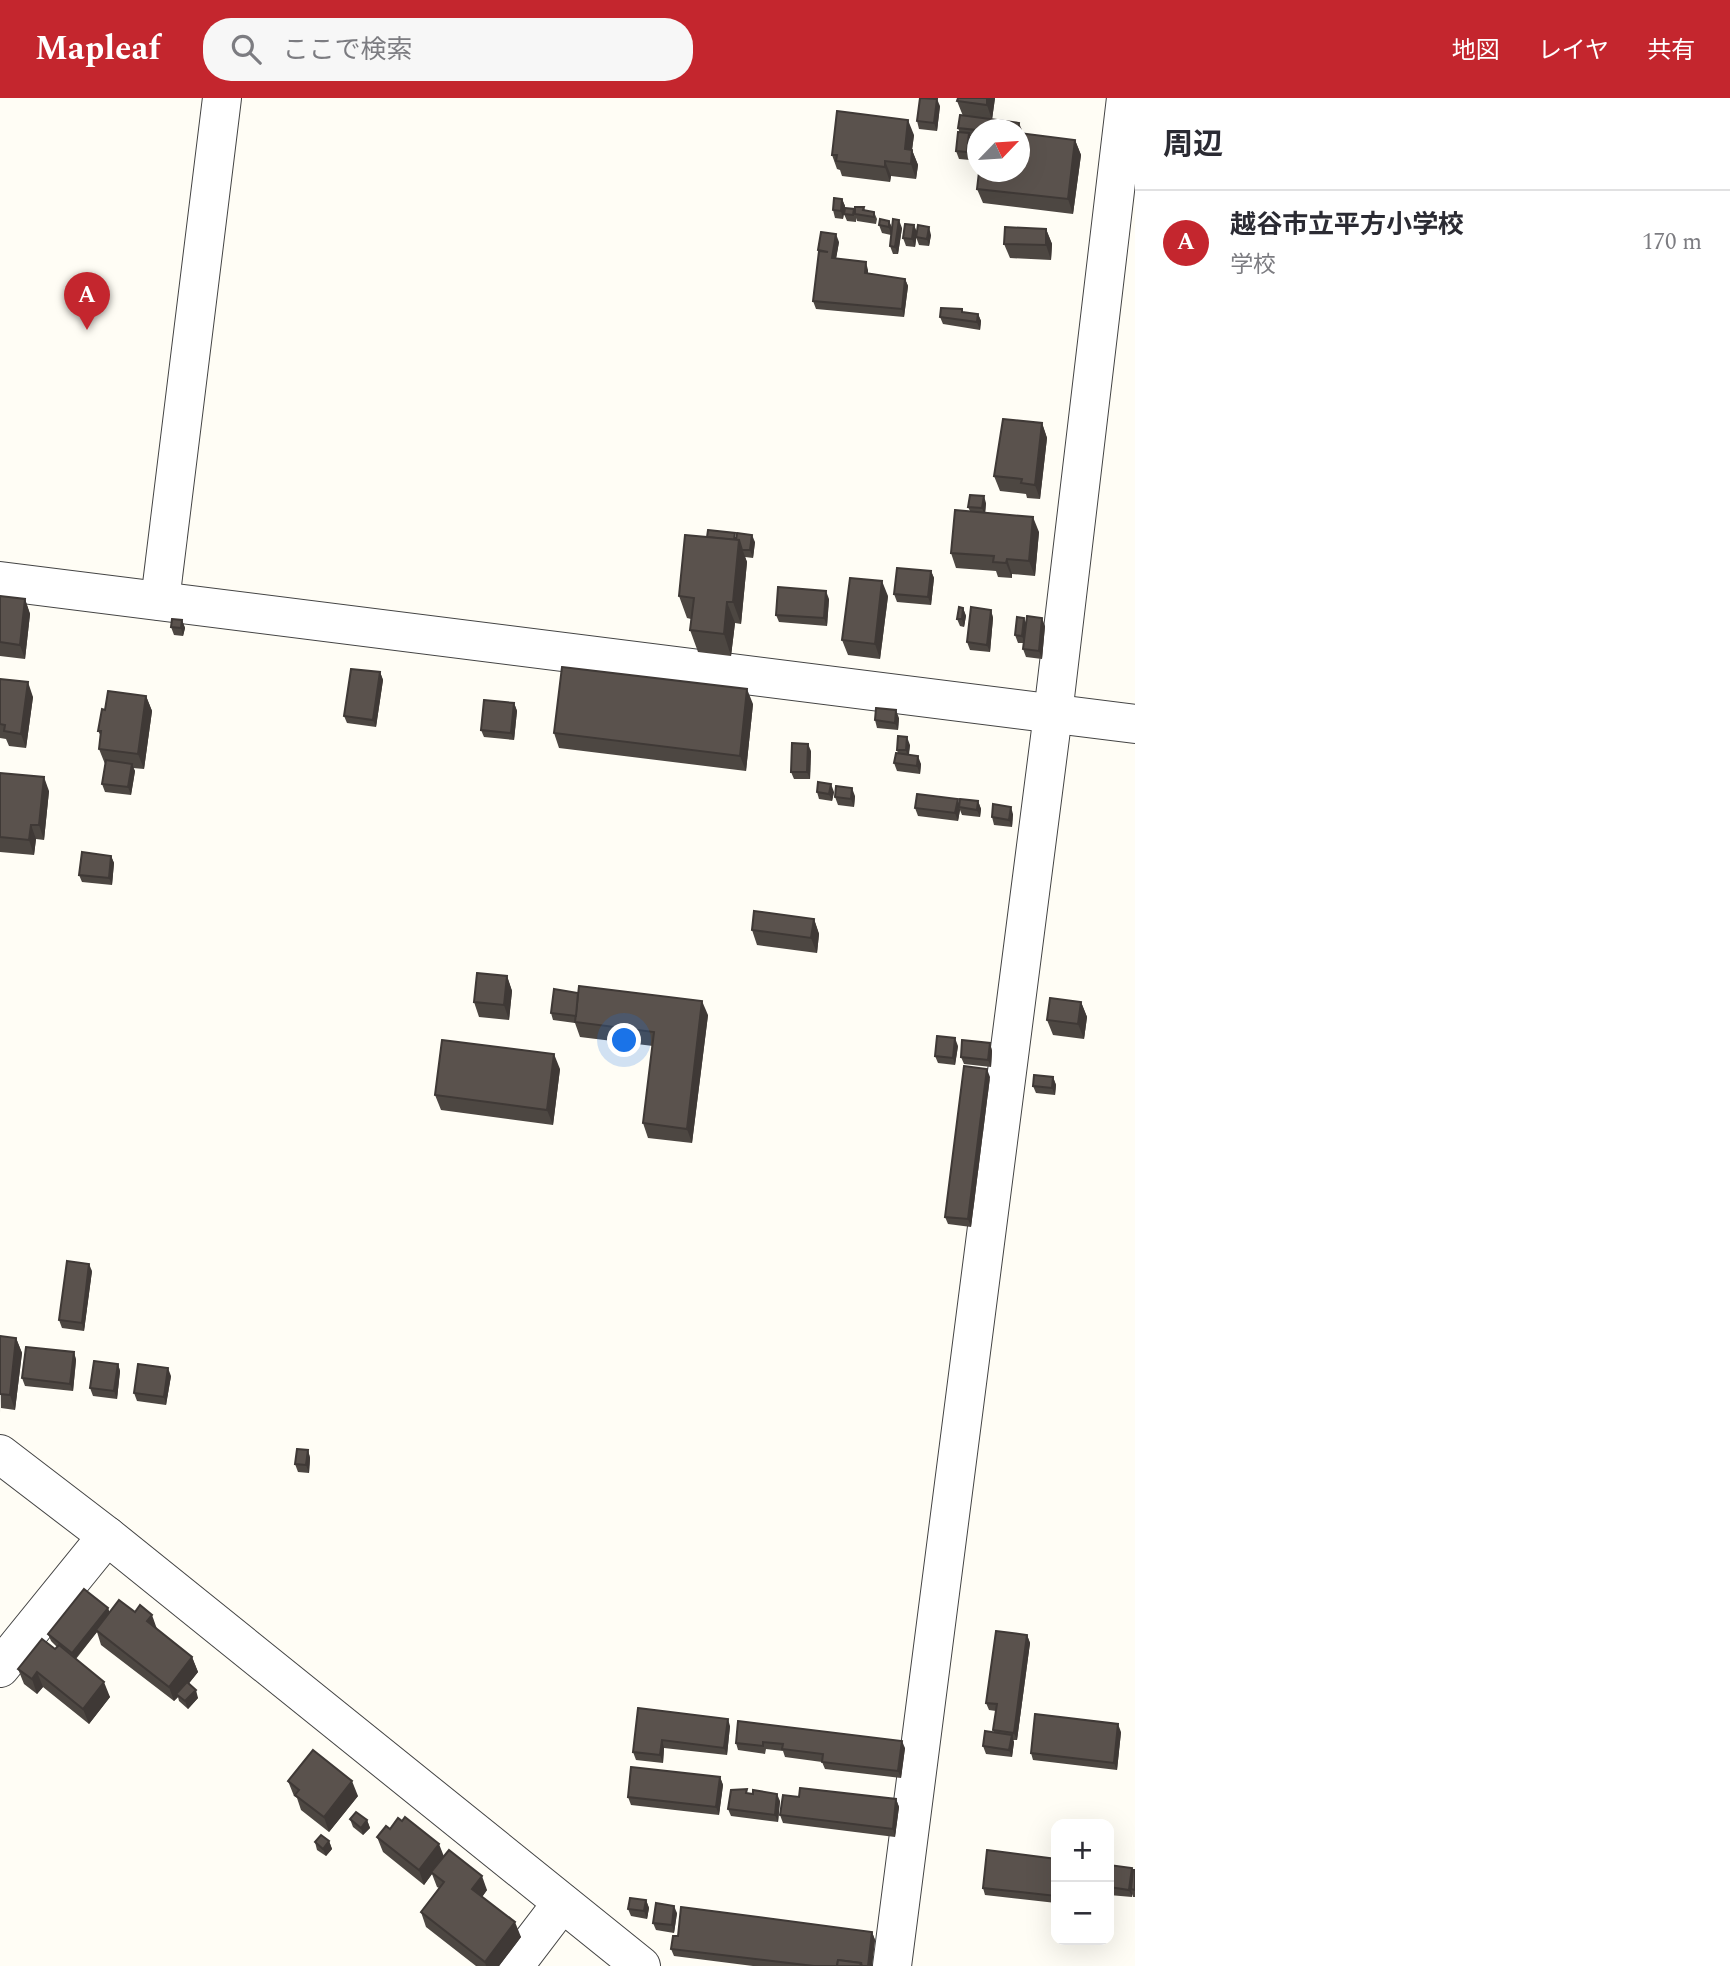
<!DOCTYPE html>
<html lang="ja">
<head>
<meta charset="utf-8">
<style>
  :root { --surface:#fff; --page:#f7f7f7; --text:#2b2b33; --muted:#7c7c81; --line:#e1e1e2; --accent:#c4262e }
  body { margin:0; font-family:Spectral,"Noto Sans JP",serif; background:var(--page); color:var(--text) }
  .controls { position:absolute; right:21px; bottom:21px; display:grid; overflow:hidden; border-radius:14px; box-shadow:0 7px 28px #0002 }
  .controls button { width:63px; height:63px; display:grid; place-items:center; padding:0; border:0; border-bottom:2px solid var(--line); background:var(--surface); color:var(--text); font:35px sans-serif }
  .compass { position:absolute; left:967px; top:21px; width:63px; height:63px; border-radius:50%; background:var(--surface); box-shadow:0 7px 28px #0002; rotate:65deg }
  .you { position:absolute; left:625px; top:943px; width:24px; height:24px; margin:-18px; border:5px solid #fff; border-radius:50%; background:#1a73e8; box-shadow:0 0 0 10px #1a73e833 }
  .badge { display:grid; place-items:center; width:46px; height:46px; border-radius:50%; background:var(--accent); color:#fff; font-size:23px; font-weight:700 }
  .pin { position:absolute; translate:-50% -58px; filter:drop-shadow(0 2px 4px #0008) }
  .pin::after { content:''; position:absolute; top:37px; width:24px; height:21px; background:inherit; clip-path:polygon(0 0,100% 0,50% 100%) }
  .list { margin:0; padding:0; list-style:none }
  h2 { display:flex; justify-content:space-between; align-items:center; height:91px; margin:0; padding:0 28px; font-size:30px }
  h2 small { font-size:23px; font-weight:400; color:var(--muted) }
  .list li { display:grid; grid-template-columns:46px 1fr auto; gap:21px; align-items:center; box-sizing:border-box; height:105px; padding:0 28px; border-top:2px solid var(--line) }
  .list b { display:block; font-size:26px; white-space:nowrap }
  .list p { margin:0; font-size:23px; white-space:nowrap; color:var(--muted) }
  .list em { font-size:23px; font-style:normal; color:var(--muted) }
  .icon { flex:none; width:38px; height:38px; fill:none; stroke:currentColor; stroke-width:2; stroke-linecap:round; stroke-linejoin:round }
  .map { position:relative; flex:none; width:1135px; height:1868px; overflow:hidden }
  header { display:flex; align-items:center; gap:42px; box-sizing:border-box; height:98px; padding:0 35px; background:var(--accent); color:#fff }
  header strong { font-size:33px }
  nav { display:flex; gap:38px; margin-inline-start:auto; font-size:24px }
  .search { width:490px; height:63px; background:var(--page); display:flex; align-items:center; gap:18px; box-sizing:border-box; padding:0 24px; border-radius:28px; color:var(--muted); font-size:26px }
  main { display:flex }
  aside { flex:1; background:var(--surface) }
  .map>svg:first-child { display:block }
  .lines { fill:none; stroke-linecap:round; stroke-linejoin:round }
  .minor-casing { stroke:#444; stroke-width:40 }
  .minor { stroke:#fff; stroke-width:38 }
  .wall { fill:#4d4742 }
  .shaded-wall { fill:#3f3936 }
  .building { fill:#5a524d; stroke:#3f3936; stroke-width:2 }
</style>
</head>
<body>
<header>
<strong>Mapleaf</strong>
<div class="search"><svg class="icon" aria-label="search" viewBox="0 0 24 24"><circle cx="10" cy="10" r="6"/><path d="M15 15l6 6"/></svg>ここで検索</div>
<nav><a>地図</a><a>レイヤ</a><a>共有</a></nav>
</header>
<main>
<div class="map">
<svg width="1135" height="1868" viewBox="0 0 1135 1868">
  <rect width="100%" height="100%" fill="#fffdf5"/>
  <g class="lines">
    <defs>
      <g id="minor">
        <polyline points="0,483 1135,626"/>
        <polyline points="160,503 222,0"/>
        <polyline points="0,1356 107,1438 641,1868"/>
        <polyline points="0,1570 107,1438"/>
        <polyline points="514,1868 562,1805"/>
        <polyline points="892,1868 1053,616 1126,0"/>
      </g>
    </defs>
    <use href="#minor" class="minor-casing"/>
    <use href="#minor" class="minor"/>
  </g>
  <g class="wall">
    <polygon points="958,0 995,0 992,21 1019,25 1022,32 1021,35 1075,42 1081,57 1073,116 983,105 977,91 1019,32 977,32 977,39 970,38 972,43 970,62 959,61 956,53 960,35 958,30 963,18 957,3"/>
    <polygon points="940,8 937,33 919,31 917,23"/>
    <polygon points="914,37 912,52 918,67 916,81 891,78 890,84 842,78 840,72 837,71 832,57"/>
    <polygon points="842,101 845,108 843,121 835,120 833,112"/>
    <polygon points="864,109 865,113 874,114 877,121 876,126 857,123 856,120 856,124 847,123 844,116 854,111 855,114"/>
    <polygon points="889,123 892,130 902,130 898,156 893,156 890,148 891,137 882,135 879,127"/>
    <polygon points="914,127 917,135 915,149 906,148 903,140"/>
    <polygon points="1046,131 1052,146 1051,162 1010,160 1004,146"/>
    <polygon points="931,137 929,148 919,147 916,139"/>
    <polygon points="839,144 836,160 868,172 868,176 905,181 908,188 904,219 816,211 813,203 819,154 818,152"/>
    <polygon points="963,215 978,216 981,223 980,232 943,226 940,219"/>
    <polygon points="1042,325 1047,340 1040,401 1027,400 1026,396 1000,393 994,378"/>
    <polygon points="986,405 985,414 1039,434 1035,478 1012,476 1012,480 998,479 996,473 956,470 951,455 970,413 968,409"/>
    <polygon points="707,439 737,439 755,444 753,460 745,459 747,464 741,526 735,525 731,558 698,554 690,532 691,521 687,520 679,498"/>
    <polygon points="931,473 934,480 931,507 897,504 894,496"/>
    <polygon points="0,498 25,501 30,516 25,561 0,558"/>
    <polygon points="888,498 880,561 848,557 842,542"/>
    <polygon points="829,501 827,528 779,524 776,517"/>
    <polygon points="963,510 966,518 964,529 960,528 957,521"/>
    <polygon points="991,512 993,520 990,554 970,552 967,544"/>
    <polygon points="182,522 185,530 183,538 174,537 171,529"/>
    <polygon points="1026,526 1045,528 1042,561 1026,559 1023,551 1024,545 1018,545 1015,537"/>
    <polygon points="380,574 383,582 376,629 347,625 344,618"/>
    <polygon points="0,581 33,599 26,650 9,648 6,641 0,640"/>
    <polygon points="146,598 152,613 144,671 133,670 135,673 131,697 105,694 102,686 105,666 99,651 101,638 98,633 105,612"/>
    <polygon points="514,605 517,613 514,642 484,639 481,632"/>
    <polygon points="753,606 746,673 559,650 554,635"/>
    <polygon points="899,620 898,632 877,630 875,622"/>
    <polygon points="910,647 909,657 921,666 920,676 897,673 894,665 898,656 897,652"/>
    <polygon points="811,653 810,681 794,681 791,674"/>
    <polygon points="0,675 49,693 44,742 36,741 34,757 0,754"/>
    <polygon points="817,694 834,694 832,703 819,701"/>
    <polygon points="855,698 854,709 838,707 835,699"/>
    <polygon points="978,703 981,711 980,719 962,717 960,712 958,723 918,718 915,710"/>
    <polygon points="1013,716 1012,729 994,727 992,719"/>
    <polygon points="111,758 114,765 112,787 82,784 79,777"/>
    <polygon points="814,821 819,836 817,855 757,847 752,832"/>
    <polygon points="507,878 512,893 509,922 479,919 474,904"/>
    <polygon points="1081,904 1087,919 1084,941 1053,937 1047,922"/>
    <polygon points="551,915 708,917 692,1045 648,1040 643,1025 653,948 580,939 575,925 553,922"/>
    <polygon points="990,945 992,953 991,969 964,966 961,959"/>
    <polygon points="958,948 955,967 938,965 935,958"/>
    <polygon points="560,971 553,1027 441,1012 435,997"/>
    <polygon points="990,979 971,1129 948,1126 945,1119"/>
    <polygon points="1053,979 1056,987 1055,997 1036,995 1033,988"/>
    <polygon points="92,1173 84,1233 62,1230 59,1222"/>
    <polygon points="0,1238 16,1240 22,1255 15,1312 1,1310 1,1315"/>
    <polygon points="74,1254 76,1262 73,1293 25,1288 22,1280"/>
    <polygon points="118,1266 120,1273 117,1301 93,1298 90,1290"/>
    <polygon points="171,1278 166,1307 137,1303 134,1295"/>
    <polygon points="308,1352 310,1360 309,1375 298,1374 295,1366"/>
    <polygon points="108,1510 109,1514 157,1531 192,1559 198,1574 189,1585 198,1600 188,1611 179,1603 178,1599 174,1603 101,1547 97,1534 76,1561 110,1599 89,1626 43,1589 37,1596 24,1586 18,1571 55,1551 57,1549 51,1543 48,1536"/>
    <polygon points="1027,1537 1030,1545 1017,1642 1013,1642 1014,1644 1012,1659 986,1656 983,1648 994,1635 993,1632 996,1613 989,1612 986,1605"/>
    <polygon points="638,1610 730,1628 727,1657 664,1650 663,1665 636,1662 633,1654"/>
    <polygon points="738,1623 905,1650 901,1680 825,1671 822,1664 785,1659 783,1653 766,1651 765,1656 738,1652 736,1645"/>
    <polygon points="1121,1634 1117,1672 1033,1662 1031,1655"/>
    <polygon points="720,1679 723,1687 719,1717 631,1707 628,1699"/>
    <polygon points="288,1683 358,1698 329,1734 301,1712 297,1700 294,1698"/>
    <polygon points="748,1695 780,1703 778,1724 731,1718 728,1711"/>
    <polygon points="799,1699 896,1701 899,1709 895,1739 783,1725 780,1717"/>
    <polygon points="350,1721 367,1722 370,1730 363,1737 353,1729"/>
    <polygon points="377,1739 444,1758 487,1792 482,1799 521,1839 499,1868 476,1868 426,1829 421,1814 439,1790 437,1789 432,1776 424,1787 383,1754"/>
    <polygon points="329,1743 332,1751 326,1758 317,1752 315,1744"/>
    <polygon points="1056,1761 1056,1805 985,1797 983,1790"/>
    <polygon points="1109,1767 1132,1770 1133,1772 1135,1772 1135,1799 1133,1799 1132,1796 1132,1799 1109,1797"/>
    <polygon points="646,1802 649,1810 647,1821 631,1818 628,1811"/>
    <polygon points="677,1815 674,1835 656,1832 653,1825"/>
    <polygon points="872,1834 875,1842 872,1868 753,1868 674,1858 671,1851 678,1838"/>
  </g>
  <g class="shaded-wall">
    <polygon points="987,0 995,0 992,22 987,7"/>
    <polygon points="937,1 940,8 937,33 934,25"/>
    <polygon points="908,22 914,37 910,66 905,51"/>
    <polygon points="969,35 972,43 970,62 967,54"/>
    <polygon points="1075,42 1081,57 1073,116 1068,101"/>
    <polygon points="912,52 918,67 916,81 911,66"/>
    <polygon points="885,63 891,78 890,84 885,69"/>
    <polygon points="842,101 845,108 843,121 841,113"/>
    <polygon points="899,122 902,130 898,156 895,149"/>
    <polygon points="889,123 892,130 891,137 889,129"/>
    <polygon points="914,127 917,135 915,149 912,141"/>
    <polygon points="929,129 931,137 929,148 927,141"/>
    <polygon points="1046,131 1052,146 1051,162 1046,147"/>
    <polygon points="836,136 839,144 835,167 832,160"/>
    <polygon points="866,164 868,172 867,183 865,175"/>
    <polygon points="905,181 908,188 904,219 902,211"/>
    <polygon points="978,216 981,223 980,232 977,224"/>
    <polygon points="1042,325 1047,340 1040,401 1035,387"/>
    <polygon points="984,398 986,405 985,418 982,410"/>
    <polygon points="1033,419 1039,434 1035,478 1029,463"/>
    <polygon points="752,437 755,444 753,460 750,452"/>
    <polygon points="739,442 747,464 741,526 733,504"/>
    <polygon points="1007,461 1012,476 1012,480 1006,465"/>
    <polygon points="931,473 934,480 931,507 928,499"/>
    <polygon points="882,483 888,498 880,561 875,546"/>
    <polygon points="826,493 829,501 827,528 824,520"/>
    <polygon points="25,501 30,516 25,561 20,547"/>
    <polygon points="727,504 735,525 731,558 724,536"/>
    <polygon points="963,510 966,518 964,529 962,521"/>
    <polygon points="991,512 993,520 990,554 987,547"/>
    <polygon points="1024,520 1027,527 1025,545 1022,538"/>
    <polygon points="1042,520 1045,528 1042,561 1039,553"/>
    <polygon points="182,522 185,530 183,538 181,530"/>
    <polygon points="380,574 383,582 376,629 373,622"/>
    <polygon points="28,584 33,599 26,650 21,636"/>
    <polygon points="747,591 753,606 746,673 740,658"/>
    <polygon points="146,598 152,613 144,671 138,656"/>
    <polygon points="514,605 517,613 514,642 511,635"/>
    <polygon points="896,612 899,620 898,632 895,625"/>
    <polygon points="907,639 910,647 908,660 906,652"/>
    <polygon points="808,646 811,653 810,681 807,674"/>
    <polygon points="918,658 921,666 920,676 917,668"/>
    <polygon points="132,666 135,673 131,697 128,689"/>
    <polygon points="44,679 49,693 44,742 39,727"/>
    <polygon points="831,686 834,694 832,703 829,696"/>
    <polygon points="852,690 855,698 854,709 851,701"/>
    <polygon points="958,701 960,709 959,709 960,712 958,723 955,715"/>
    <polygon points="978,703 981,711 980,719 977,712"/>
    <polygon points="1011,709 1013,716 1012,729 1009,722"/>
    <polygon points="31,727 36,741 34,757 29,742"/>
    <polygon points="111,758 114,765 112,787 109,780"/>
    <polygon points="814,821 819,836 817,855 811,840"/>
    <polygon points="507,878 512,893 509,922 504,907"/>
    <polygon points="702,903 708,917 692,1045 687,1031"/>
    <polygon points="1081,904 1087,919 1084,941 1078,926"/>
    <polygon points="955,940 958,948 955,967 953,960"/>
    <polygon points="990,945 992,953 991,969 988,962"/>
    <polygon points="554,956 560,971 553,1027 547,1012"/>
    <polygon points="987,971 990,979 971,1129 968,1121"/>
    <polygon points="1053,979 1056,987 1055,997 1052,990"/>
    <polygon points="89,1166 92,1173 84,1233 82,1225"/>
    <polygon points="16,1240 22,1255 15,1312 10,1297"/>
    <polygon points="74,1254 76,1262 73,1293 70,1286"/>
    <polygon points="118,1266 120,1273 117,1301 114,1293"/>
    <polygon points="168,1270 171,1278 166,1307 164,1299"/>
    <polygon points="308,1352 310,1360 309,1375 306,1367"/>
    <polygon points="108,1510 111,1518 96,1532 97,1534 74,1562 72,1555"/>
    <polygon points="152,1517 157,1531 147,1523"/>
    <polygon points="1027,1537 1030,1545 1017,1642 1014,1635"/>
    <polygon points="192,1559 198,1574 179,1598 176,1596 178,1599 174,1603 169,1589"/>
    <polygon points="37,1574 43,1589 37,1596 32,1581"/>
    <polygon points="104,1584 110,1599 89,1626 83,1611"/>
    <polygon points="196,1592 198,1600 188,1611 185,1603"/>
    <polygon points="728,1621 730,1628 727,1657 724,1650"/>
    <polygon points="1118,1626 1121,1634 1117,1672 1114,1665"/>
    <polygon points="1012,1637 1014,1644 1012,1659 1009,1652"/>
    <polygon points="662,1642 664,1650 663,1665 660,1657"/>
    <polygon points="902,1643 905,1650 901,1680 898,1673"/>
    <polygon points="720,1679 723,1687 719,1717 716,1709"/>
    <polygon points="352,1683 358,1698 329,1734 324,1719"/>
    <polygon points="777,1696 780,1703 778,1724 775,1717"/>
    <polygon points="896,1701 899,1709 895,1739 893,1731"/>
    <polygon points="367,1722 370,1730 363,1737 361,1730"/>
    <polygon points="329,1743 332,1751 326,1758 323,1751"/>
    <polygon points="439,1746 445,1761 431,1774 432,1776 424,1787 419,1772"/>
    <polygon points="1132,1770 1135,1777 1131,1791 1132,1796 1132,1799 1129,1792"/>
    <polygon points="482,1778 487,1792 477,1806 472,1791"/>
    <polygon points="646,1802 649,1810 647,1821 644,1813"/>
    <polygon points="674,1808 677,1815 674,1835 672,1827"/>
    <polygon points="515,1824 521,1839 499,1868 486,1868 485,1864"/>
    <polygon points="872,1834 875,1842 872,1868 868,1868"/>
  </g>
  <g class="building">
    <polygon points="920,0 937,1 934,25 917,23"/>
    <polygon points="958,0 987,0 987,7 957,3"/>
    <polygon points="837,13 908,22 905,51 912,52 911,66 885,63 885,69 836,63 837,57 832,57"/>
    <polygon points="960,17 1019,25 1018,32 977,32 958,30"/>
    <polygon points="958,34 969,35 967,54 956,53"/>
    <polygon points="1019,35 1075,42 1068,101 977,91 979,74 1019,74"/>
    <polygon points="834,100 842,101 841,113 833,112"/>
    <polygon points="855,109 864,109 863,112 874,114 874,119 855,116"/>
    <polygon points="845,110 854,111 853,117 844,116"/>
    <polygon points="880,121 889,123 889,129 879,127"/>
    <polygon points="893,121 899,122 895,149 890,148"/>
    <polygon points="905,126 914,127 912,141 903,140"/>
    <polygon points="918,127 929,129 927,141 916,139"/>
    <polygon points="1005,129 1046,131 1046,147 1004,146"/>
    <polygon points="821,134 836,136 832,160 866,164 865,175 905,181 902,211 813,203 819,153 828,154 818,152"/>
    <polygon points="941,210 962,211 962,214 978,216 977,224 940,219"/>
    <polygon points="1003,321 1042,325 1035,387 1021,385 1022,381 994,378"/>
    <polygon points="970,397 984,398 982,410 968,409"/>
    <polygon points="955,412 1033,419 1029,463 1007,461 1006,465 993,464 994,458 951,455"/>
    <polygon points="708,432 735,435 734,442 707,439"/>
    <polygon points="737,435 752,437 750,452 742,452 739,442 736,442"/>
    <polygon points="685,437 739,442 733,504 727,504 724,536 690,532 694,500 679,498"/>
    <polygon points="897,470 931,473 928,499 894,496"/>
    <polygon points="850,480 882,483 875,546 842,542"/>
    <polygon points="778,489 826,493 824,520 776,517"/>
    <polygon points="0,498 25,501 20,547 0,544"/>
    <polygon points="959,509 963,510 962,521 957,521"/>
    <polygon points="971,509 991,512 987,547 967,544"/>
    <polygon points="1027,518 1042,520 1039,553 1023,551"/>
    <polygon points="1017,519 1024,520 1022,538 1015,537"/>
    <polygon points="172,521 182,522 181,530 171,529"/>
    <polygon points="562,569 747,591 740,658 554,635"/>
    <polygon points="351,571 380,574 373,622 344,618"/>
    <polygon points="0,581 28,584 21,636 4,633 5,627 0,626"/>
    <polygon points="108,593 146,598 138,656 99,651 101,633 98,633 102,611 105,612"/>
    <polygon points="484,602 514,605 511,635 481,632"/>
    <polygon points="876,610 896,612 895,625 875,622"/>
    <polygon points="898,638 907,639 906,652 897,652"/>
    <polygon points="792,645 808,646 807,674 791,674"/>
    <polygon points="896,655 918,658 917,668 894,665"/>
    <polygon points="106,662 132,666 128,689 102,686"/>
    <polygon points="0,675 44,679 39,727 31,727 29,742 0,739"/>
    <polygon points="818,684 831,686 829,696 817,694"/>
    <polygon points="836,688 852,690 851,701 835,699"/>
    <polygon points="917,696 958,701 955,715 915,710"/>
    <polygon points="960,701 978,703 977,712 959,709"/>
    <polygon points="993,706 1011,709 1009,722 992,719"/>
    <polygon points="82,754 111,758 109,780 79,777"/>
    <polygon points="754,813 814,821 811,840 752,832"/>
    <polygon points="477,875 507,878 504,907 474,904"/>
    <polygon points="579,888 702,903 687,1031 643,1025 654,934 575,924"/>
    <polygon points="554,891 578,895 576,918 551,915"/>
    <polygon points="1050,900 1081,904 1078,926 1047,922"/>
    <polygon points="937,938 955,940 953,960 935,958"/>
    <polygon points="442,942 554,956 547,1012 435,997"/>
    <polygon points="962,942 990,945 988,962 961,959"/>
    <polygon points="964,968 987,971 968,1121 945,1119"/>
    <polygon points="1034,977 1053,979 1052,990 1033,988"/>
    <polygon points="67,1163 89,1166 82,1225 59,1222"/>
    <polygon points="0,1238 16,1240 10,1297 0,1296"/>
    <polygon points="26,1249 74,1254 70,1286 22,1280"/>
    <polygon points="94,1263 118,1266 114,1293 90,1290"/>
    <polygon points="138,1266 168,1270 164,1299 134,1295"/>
    <polygon points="297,1351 308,1352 306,1367 295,1366"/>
    <polygon points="84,1491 108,1510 72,1555 48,1536"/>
    <polygon points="119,1502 135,1514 140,1507 152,1517 147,1523 192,1559 169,1589 96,1532"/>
    <polygon points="996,1533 1027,1537 1014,1635 993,1632 997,1606 986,1605"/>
    <polygon points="42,1541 55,1551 59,1547 104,1584 83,1611 37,1574 32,1581 18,1571"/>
    <polygon points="187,1584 196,1592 185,1603 176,1596"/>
    <polygon points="638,1610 728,1621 724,1650 662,1642 660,1657 633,1654"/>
    <polygon points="1035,1616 1118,1626 1114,1665 1031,1655"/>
    <polygon points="738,1623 902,1643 898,1673 822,1664 823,1656 782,1651 783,1646 763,1644 763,1648 736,1645"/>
    <polygon points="985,1633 1012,1637 1009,1652 983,1648"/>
    <polygon points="313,1652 352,1683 324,1719 295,1697 299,1692 288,1683"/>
    <polygon points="631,1669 720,1679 716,1709 628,1699"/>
    <polygon points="800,1690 896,1701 893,1731 780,1717 783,1697 799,1699"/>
    <polygon points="747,1691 746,1695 753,1696 753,1692 777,1696 775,1717 728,1711 731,1692"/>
    <polygon points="356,1714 367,1722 361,1730 350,1721"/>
    <polygon points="405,1719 439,1746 419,1772 377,1739 386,1728 390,1731 398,1720 402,1723"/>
    <polygon points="321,1737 329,1743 323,1751 315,1744"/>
    <polygon points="449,1752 482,1778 472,1791 515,1824 485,1864 421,1814 444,1784 431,1774"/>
    <polygon points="987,1752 1056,1761 1056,1798 983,1790"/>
    <polygon points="1109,1767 1132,1770 1129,1792 1109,1789"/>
    <polygon points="1133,1772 1135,1772 1135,1792 1131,1791"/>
    <polygon points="630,1800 646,1802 644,1813 628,1811"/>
    <polygon points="656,1805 674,1808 672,1827 653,1825"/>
    <polygon points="681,1809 872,1834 868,1868 862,1868 861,1865 838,1862 837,1868 814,1868 671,1851 673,1838 678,1838"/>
    <polygon points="838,1862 861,1865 860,1868 837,1868"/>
  </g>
</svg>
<div class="controls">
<button>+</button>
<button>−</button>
</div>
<svg class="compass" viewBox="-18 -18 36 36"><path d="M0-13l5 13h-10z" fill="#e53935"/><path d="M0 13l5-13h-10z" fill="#7c7c81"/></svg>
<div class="you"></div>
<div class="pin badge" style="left:87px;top:232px">A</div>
</div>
<aside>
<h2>周辺<small></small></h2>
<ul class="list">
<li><span class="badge">A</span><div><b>越谷市立平方小学校</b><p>学校</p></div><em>170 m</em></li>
</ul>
</aside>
</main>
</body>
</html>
